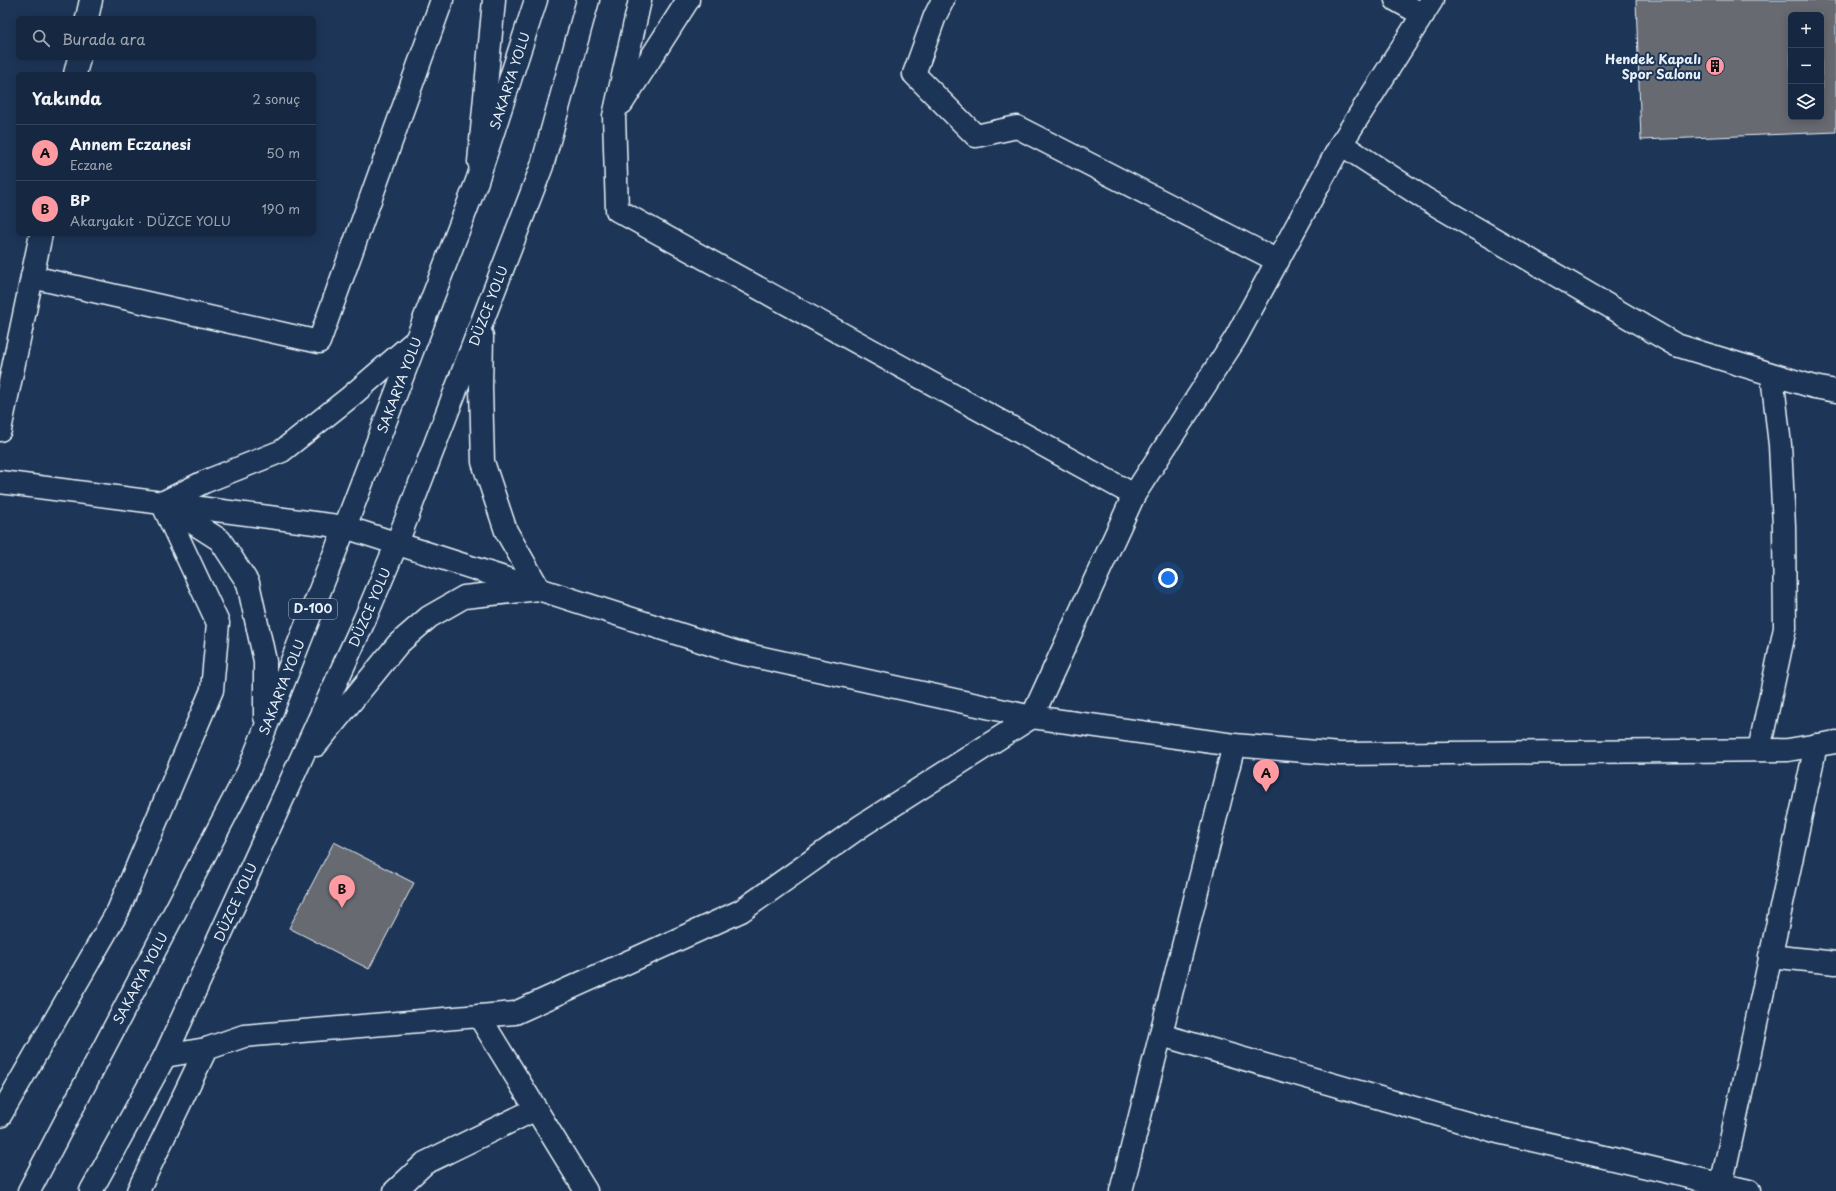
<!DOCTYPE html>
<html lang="tr">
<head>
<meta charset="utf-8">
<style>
  :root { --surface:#162841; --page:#23344c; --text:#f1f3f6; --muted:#9ea6b1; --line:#35445a; --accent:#ff9aa2 }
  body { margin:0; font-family:"Playpen Sans",sans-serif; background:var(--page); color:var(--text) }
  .controls { position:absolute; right:12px; top:12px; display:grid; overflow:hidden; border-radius:6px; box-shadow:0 2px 10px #0003 }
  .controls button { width:36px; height:36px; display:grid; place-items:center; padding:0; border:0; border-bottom:1px solid var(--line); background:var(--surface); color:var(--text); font:20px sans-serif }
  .you { position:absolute; left:1168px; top:578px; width:14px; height:14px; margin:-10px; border:3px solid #fff; border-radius:50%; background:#1a73e8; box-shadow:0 0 0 6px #1a73e833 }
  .badge { display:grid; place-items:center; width:26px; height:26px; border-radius:50%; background:var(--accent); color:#111; font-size:13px; font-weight:700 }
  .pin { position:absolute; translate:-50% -33px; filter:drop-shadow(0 1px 2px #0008) }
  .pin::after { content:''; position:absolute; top:21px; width:14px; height:12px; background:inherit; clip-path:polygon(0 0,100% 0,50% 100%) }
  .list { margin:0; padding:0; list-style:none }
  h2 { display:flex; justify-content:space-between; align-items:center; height:52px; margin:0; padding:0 16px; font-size:17px }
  h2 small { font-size:13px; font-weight:400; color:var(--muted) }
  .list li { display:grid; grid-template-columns:26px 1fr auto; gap:12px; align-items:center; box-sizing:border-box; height:56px; padding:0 16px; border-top:1px solid var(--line) }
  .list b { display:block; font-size:15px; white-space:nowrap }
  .list p { margin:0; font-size:13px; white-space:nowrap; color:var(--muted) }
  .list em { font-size:13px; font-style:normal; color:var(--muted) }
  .icon { flex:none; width:22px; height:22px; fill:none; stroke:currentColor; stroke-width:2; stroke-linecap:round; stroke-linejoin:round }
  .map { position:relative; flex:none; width:1836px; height:1191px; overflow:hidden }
  .search { position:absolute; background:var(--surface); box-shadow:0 2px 10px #0003; left:16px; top:16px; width:300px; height:44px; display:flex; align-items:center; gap:10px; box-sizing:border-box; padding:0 14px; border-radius:6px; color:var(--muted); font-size:15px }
  .panel { position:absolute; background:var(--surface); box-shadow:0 2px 10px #0003; left:16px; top:72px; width:300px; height:164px; border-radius:6px }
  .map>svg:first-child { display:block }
  .building { fill:#686a72; stroke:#e8f1f8; fill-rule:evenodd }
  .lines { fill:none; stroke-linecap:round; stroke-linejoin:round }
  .street-casing { stroke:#e8f1f8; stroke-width:25 }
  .secondary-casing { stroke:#e8f1f8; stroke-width:25 }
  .highway-casing { stroke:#e8f1f8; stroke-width:25 }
  .street { stroke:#1d3557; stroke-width:22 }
  .secondary { stroke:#1d3557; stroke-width:22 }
  .highway { stroke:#1d3557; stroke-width:22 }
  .labels { text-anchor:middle; stroke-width:4; stroke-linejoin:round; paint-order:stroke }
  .shield { fill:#1d3557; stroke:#abb9c8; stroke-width:1 }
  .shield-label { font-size:12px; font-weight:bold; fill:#e8f1f8 }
  .poi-label { font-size:13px; font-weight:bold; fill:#e8f1f8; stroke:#1d3557; text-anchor:end }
  .street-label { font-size:13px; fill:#e8f1f8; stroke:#1d3557 }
</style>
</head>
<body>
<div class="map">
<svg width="1836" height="1191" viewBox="0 0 1836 1191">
  <rect width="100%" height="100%" fill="#1d3557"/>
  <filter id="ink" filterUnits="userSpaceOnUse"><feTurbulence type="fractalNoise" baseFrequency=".025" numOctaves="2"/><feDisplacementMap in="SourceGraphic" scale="8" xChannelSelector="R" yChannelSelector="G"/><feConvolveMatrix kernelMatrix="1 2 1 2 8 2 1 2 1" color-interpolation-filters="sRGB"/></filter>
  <g filter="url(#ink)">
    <g class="building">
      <path d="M1636,0H1836V132L1641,140ZM1791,15H1821V117H1791Z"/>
      <polygon points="334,842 414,883 369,969 289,928"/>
    </g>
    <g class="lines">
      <defs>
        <g id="street">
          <polyline points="640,0 614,116 617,210 1134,495"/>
          <polyline points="943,0 935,16 914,74 976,136 1017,127 1278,261"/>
          <polyline points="1396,0 1423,15"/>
          <polyline points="87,18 91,0"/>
          <polyline points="75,74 79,58"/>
          <polyline points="622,103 688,0"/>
          <polyline points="1341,144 1424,198 1676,345 1814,387 1836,391"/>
          <polyline points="479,162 494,0"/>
          <polyline points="32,277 319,342 442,0"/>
          <polyline points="0,430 41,234"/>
          <polyline points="0,482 162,503 218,623 212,690 118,911 0,1116"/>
          <polyline points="1759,750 1785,628 1784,526 1780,445 1772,375"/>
          <polyline points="1770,956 1836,963"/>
          <polyline points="479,1016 586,1191"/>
          <polyline points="1161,1035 1498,1132 1749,1191"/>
          <polyline points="165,1056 206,1049 244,1036 515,1013 741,911 861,826 1032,717 1134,495 1235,339 1341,144 1432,0"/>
          <polyline points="138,1191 206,1049"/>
          <polyline points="395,1191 425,1163 536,1109"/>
          <polyline points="1121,1191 1234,745"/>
          <polyline points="1720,1191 1816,745"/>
        </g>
        <polyline id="secondary" points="162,503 345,527 735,652 1032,717 1234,745 1340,754 1788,750 1836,742"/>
        <g id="highway">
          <polyline points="162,503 204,482 282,451 350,397 415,341"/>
          <polyline points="162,503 220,540 248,583 265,661 265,717"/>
          <polyline points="316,745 398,644 429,617 464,597 539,589 506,531 483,462 481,388 482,336"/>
          <path id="s1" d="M29,1191L248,772L345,527L477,181L536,0"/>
          <path id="s2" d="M91,1191L165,1056L364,621L397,543L542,166L588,0"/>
        </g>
      </defs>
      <use href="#street" class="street-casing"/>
      <use href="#secondary" class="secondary-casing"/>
      <use href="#highway" class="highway-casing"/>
      <use href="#street" class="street"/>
      <use href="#secondary" class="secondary"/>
      <use href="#highway" class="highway"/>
    </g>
  </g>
  <defs>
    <symbol id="building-disc" viewBox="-11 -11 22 22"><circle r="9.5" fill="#ff9aa2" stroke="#1d3557"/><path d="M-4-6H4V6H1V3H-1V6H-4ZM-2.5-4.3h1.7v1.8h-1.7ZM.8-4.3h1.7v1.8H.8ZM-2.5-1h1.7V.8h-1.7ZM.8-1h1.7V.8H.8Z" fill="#111"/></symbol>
  </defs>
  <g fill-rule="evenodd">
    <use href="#building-disc" x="1704" y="55" width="22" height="22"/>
  </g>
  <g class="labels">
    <rect class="shield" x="289" y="599" width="48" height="20" rx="3"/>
    <g class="shield-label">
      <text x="313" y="613">D-100</text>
    </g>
    <g class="poi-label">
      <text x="1701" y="64">Hendek Kapalı<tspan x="1701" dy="15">Spor Salonu</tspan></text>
    </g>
    <g class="street-label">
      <text dy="5" stroke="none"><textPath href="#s1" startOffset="1212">SAKARYA YOLU</textPath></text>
      <text dy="5" stroke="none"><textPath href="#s2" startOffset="971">DÜZCE YOLU</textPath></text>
      <text dy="5" stroke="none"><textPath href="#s1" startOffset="888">SAKARYA YOLU</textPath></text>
      <text dy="5" stroke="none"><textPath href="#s2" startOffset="647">DÜZCE YOLU</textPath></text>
      <text dy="5" stroke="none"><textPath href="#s1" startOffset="564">SAKARYA YOLU</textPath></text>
      <text dy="5" stroke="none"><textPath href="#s2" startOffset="323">DÜZCE YOLU</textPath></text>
      <text dy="5" stroke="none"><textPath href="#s1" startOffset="240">SAKARYA YOLU</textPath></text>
    </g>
  </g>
</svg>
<div class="controls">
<button>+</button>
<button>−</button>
<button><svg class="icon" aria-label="layers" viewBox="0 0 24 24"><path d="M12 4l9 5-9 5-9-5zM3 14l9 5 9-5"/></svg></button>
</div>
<div class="you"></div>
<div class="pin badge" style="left:1266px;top:792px">A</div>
<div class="pin badge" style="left:342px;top:908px">B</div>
<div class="search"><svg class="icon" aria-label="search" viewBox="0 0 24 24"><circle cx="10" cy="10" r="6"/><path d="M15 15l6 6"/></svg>Burada ara</div>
<section class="panel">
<h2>Yakında<small>2 sonuç</small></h2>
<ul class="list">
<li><span class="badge">A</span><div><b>Annem Eczanesi</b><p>Eczane</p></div><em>50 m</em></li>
<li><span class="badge">B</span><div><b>BP</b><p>Akaryakıt · DÜZCE YOLU</p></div><em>190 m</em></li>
</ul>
</section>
</div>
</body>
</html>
